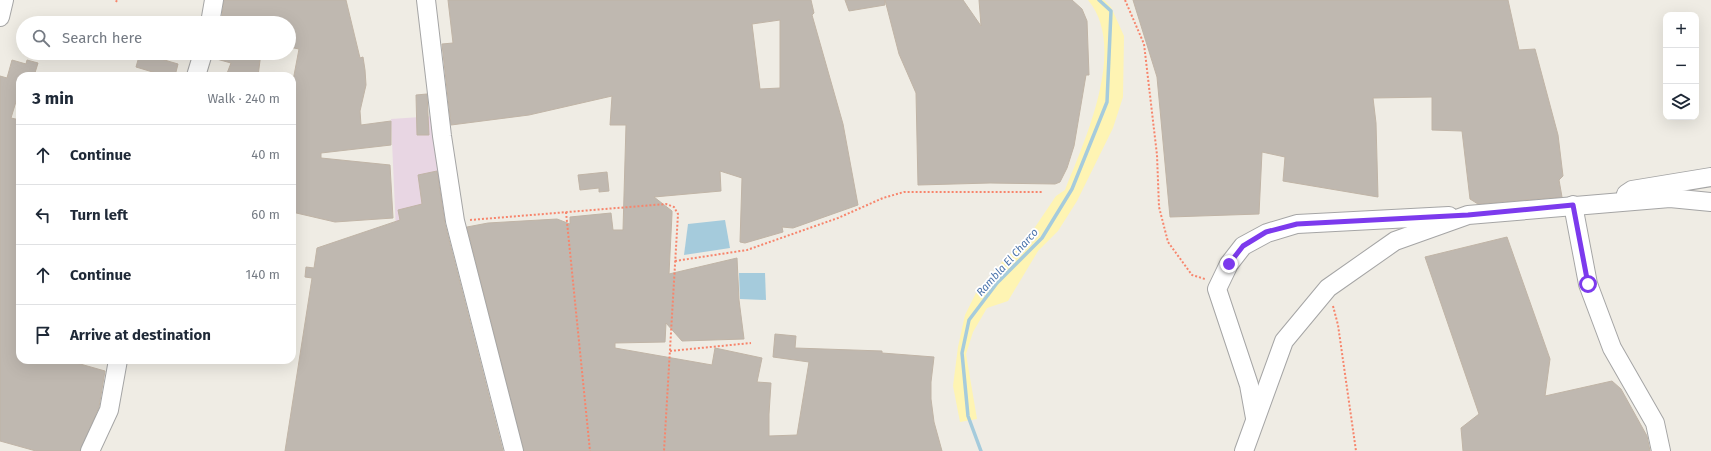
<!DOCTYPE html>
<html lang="en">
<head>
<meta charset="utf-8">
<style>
  :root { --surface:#fff; --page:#f2f2f3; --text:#1f2937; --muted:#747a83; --line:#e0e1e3 }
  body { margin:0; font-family:"Fira Sans",sans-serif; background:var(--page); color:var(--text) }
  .controls { position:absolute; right:12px; top:12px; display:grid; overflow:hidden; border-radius:8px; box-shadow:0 4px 16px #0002 }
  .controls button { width:36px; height:36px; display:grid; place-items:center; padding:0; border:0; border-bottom:1px solid var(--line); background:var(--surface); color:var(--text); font:20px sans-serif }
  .stop { position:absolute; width:12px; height:12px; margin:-9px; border:3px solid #7c3aed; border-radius:50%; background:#fff }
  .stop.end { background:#7c3aed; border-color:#fff; box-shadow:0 1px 4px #0008 }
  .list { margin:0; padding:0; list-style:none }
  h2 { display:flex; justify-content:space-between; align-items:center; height:52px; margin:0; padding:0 16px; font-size:17px }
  h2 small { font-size:13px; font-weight:400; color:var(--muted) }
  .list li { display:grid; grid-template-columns:26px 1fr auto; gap:12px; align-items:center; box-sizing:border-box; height:60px; padding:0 16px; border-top:1px solid var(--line) }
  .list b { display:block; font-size:15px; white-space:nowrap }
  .list em { font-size:13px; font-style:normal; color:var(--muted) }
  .icon { flex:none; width:22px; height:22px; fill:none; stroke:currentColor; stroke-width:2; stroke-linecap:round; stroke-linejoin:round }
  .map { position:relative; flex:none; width:1711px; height:451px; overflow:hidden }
  .search { position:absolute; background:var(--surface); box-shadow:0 4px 16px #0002; left:16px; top:16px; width:280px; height:44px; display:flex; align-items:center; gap:10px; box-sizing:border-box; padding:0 14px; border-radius:22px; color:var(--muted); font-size:15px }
  .panel { position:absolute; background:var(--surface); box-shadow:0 4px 16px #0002; left:16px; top:72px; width:280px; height:292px; border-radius:12px }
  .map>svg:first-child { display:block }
  .industrial { fill:#e8d6e3 }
  .sand { fill:#fef4b3 }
  .water { fill:#a5cbdc }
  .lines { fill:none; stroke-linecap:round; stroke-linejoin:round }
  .stream { stroke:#a5cbdc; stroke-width:3.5 }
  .building { fill:#bfb8b0; stroke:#c0b4a6; fill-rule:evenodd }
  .minor-casing { stroke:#a5a5a5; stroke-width:20 }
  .path { stroke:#f7856c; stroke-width:2; stroke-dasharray:2 2; stroke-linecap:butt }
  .minor { stroke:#fff; stroke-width:18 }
  .route { stroke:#7c3aed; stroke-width:5 }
  .labels { text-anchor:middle; stroke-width:3.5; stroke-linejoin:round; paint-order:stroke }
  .water-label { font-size:11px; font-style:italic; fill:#4c74ab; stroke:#fff }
</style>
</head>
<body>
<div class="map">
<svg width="1711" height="451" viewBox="0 0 1711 451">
  <rect width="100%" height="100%" fill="#efece4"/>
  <polygon class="industrial" points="435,116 447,219 396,232 391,119"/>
  <path class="sand" d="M1088,0H1104L1111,7L1124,36L1123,97L1113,128L1077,201L1058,231L1038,251L1008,301L987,308L973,332L966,354L977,419L960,422L953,386L958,347L965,315L976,293L1007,256L1021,248L1056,196L1065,190C1085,140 1128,47 1088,0Z"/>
  <g class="water">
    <polygon points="725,220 730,248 684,255 688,224"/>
    <polygon points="739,273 765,273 766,300 740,299"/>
  </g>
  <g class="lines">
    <polyline class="stream" points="981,451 968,416 962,353 969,320 997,283 1042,238 1072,189 1107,102 1111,11 1099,0"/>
  </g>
  <g class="building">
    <polygon points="224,0 346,0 360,58 363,57 365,70 366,85 360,111 361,125 391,121 391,145 321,153 321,158 390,165 393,218 335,222 292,212 292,86 299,49 289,47 289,23 221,23"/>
    <path d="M448,0H811L814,13L812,15L843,124L858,205L793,228L782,227L783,232L745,243L740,242L742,178L720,171L721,191L654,197L672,211V214L669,274L737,258L739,300L744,339L682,341L666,323L665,342L615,343V348L712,365L715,348L762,358L757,382L771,383L769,414V436L797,435L809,362L773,357L775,334L796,336L795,348L882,351V353L934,357L931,382V399L934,422L942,451H524L467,227L488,223L557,219L570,224V217L611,213L613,230H623L626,125H610L612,96L529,115L451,125L442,44L453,43ZM780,20V88L760,89L752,24Z"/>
    <polygon points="845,0 885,0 885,5 849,11"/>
    <polygon points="885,0 963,0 981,26 979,0 1072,0 1082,9 1087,21 1089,75 1086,75 1074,146 1067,168 1060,182 1055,184 990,183 918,185 916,93 899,54"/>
    <polygon points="1133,0 1508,0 1519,50 1535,49 1558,135 1563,176 1559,180 1562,197 1478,204 1470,199 1462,131 1432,130 1432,97 1373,98 1376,123 1378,197 1283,181 1285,157 1262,152 1259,214 1170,217 1157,77"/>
    <polygon points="140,53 163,53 161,59 178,64 175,76 166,76 136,67"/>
    <polygon points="213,53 261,53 258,76 226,76 231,63 213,58"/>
    <polygon points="12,60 26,64 27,60 38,63 34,76 20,76 20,95 18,95 11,118 20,120 20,360 66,360 105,371 99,407 80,451 36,451 0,441 0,76 7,78"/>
    <polygon points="427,94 429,135 417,135 416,95"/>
    <polygon points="437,171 445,224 503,451 285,451 312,278 305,277 306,267 314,268 317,248 400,220 398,210 422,204 418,175"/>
    <polygon points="607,172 609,191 599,192 599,188 580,190 578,175"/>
    <polygon points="1507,237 1550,359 1545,396 1612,381 1621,389 1647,436 1650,451 1463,451 1461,428 1479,414 1425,257"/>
  </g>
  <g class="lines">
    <defs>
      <g id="minor">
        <polyline points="426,0 442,136 455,221 514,451"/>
        <polyline points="0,17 4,0"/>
        <polyline points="210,23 214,0"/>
        <polyline points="196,76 203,53"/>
        <polyline points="1626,194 1632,190 1711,177"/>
        <polyline points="1573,205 1588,284 1612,348 1655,423 1661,451"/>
        <polyline points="1255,418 1249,385 1217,289 1229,264 1243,246 1267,233 1297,224 1449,216"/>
        <polyline points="90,451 109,410 118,360"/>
        <polyline points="1244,451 1284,341 1328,288 1395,241 1468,215 1670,198 1711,202"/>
      </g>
    </defs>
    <use href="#minor" class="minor-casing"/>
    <g class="path">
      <polyline points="1125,0 1144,44 1157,155 1159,207 1168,242 1192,275 1205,279"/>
      <polyline points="116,2 117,0"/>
      <polyline points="566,212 590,451"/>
      <polyline points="470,220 666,204 674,207 678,214 664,451"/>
      <polyline points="675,261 747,250 838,218 883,198 904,192 1043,192"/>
      <polyline points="1333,306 1338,325 1356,451"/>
      <polyline points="670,351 751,343"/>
    </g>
    <use href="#minor" class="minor"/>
  </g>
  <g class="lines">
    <polyline class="route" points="1229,264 1243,246 1266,232 1297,224 1468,215 1573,205 1588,284"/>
  </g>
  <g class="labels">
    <g class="water-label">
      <text transform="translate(1007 262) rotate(-48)" y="4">Rambla El Charco</text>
    </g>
  </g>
</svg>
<div class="controls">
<button>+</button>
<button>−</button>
<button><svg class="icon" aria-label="layers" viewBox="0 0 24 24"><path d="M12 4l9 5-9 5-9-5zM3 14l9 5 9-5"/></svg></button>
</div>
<div class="stop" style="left:1588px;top:284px"></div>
<div class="stop end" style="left:1229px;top:264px"></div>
<div class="search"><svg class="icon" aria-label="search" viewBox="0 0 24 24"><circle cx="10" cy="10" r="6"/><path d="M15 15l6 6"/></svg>Search here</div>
<section class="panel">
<h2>3 min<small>Walk · 240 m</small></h2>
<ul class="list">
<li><svg class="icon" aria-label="ahead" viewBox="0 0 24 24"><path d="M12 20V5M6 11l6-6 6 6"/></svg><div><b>Continue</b></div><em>40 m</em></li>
<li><svg class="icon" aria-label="left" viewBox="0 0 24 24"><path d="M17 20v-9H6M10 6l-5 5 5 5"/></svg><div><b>Turn left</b></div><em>60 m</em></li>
<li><svg class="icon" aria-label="ahead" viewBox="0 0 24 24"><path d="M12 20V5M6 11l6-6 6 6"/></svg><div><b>Continue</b></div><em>140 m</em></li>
<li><svg class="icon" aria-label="arrive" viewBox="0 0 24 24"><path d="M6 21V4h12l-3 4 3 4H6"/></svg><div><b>Arrive at destination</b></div></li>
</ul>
</section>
</div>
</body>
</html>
